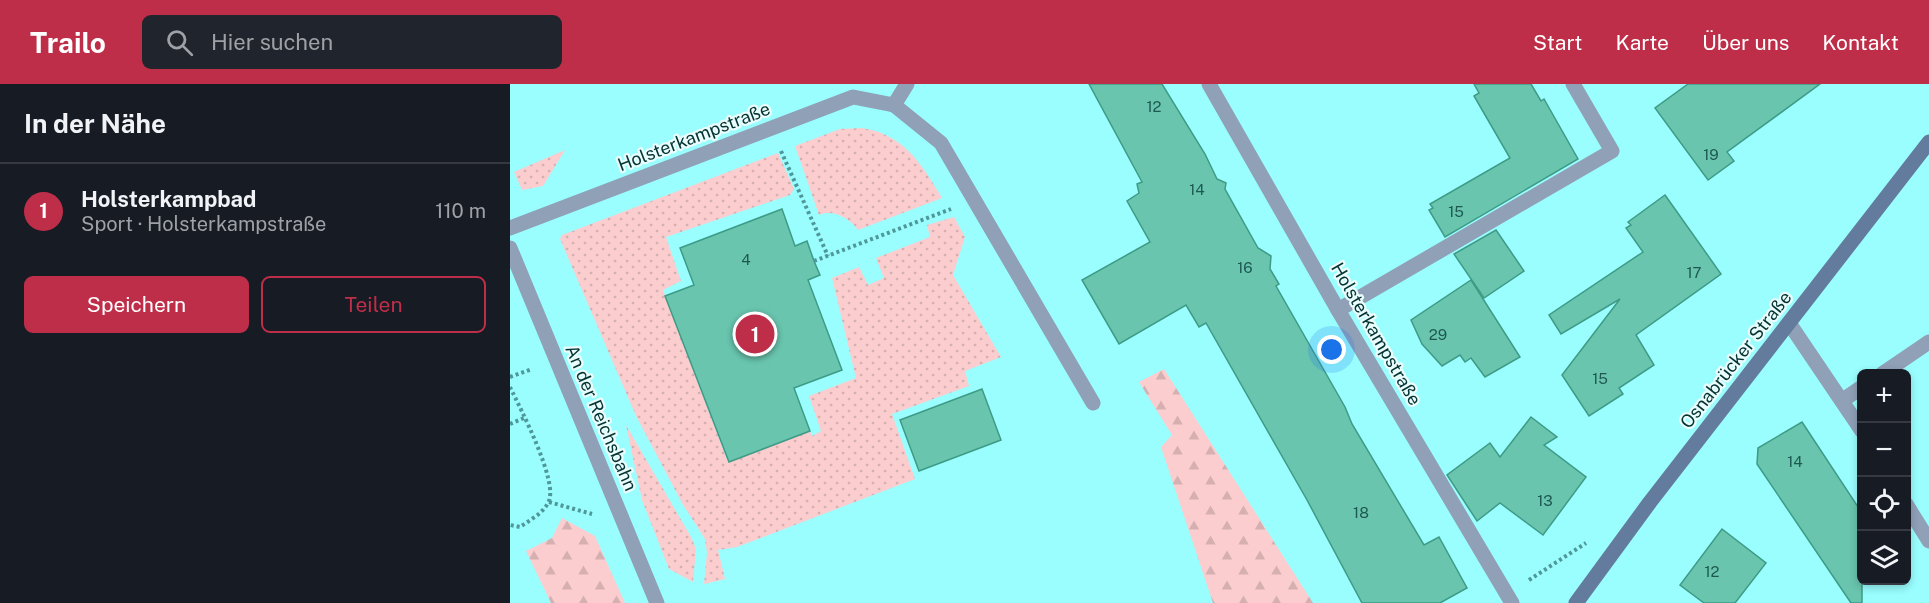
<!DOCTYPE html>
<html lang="de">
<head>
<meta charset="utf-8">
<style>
  :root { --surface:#171b24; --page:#20242c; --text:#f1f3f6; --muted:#9ea1a6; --line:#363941; --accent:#bf2e49 }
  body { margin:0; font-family:"Public Sans",sans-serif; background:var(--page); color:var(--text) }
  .controls { position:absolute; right:18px; bottom:18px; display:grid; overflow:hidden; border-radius:9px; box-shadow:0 3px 9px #0003 }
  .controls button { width:54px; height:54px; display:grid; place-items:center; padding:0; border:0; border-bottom:2px solid var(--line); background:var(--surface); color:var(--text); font:30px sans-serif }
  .you { position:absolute; left:822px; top:266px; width:21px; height:21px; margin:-15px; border:4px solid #fff; border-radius:50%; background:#1a73e8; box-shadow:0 0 0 9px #1a73e833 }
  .badge { display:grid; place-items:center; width:39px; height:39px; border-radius:50%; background:var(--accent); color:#fff; font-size:20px; font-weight:700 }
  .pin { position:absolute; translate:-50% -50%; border:3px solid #fff; box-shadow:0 2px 6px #0006 }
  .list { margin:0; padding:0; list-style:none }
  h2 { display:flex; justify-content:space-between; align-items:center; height:78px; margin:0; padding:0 24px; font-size:26px }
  h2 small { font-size:20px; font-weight:400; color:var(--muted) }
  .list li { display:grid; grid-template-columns:39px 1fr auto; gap:18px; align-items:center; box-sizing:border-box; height:96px; padding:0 24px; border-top:2px solid var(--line) }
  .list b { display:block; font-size:22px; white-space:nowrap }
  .list p { margin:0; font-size:20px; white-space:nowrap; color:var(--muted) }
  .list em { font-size:20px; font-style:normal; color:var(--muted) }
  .actions { display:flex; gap:12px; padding:18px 24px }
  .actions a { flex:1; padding:14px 0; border:2px solid var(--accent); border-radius:9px; text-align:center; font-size:21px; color:var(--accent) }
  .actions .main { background:var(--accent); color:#fff }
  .icon { flex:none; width:33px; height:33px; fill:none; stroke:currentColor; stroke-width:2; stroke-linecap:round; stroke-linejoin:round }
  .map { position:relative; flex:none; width:1419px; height:519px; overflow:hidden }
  header { display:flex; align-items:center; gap:36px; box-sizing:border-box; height:84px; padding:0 30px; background:var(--accent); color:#fff }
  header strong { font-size:28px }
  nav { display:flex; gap:33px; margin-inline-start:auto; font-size:21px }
  .search { width:420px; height:54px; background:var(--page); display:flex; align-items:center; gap:15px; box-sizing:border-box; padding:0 21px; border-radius:9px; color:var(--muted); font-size:22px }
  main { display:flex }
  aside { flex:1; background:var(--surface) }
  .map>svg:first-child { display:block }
  .grass { fill:url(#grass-dots) }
  .forest { fill:url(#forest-firs) }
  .building { fill:#69c5ae; stroke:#3d9b86; stroke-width:1.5 }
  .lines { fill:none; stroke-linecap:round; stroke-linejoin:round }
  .path { stroke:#4f9899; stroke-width:4; stroke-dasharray:3 3; stroke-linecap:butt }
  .service { stroke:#8fa0b7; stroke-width:15 }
  .minor { stroke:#8fa0b7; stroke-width:15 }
  .tertiary { stroke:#8fa0b7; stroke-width:15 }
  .secondary { stroke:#637c9d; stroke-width:15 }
  .labels { text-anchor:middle; stroke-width:4.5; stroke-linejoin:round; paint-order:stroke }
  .number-label { font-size:15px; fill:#1d5852 }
  .street-label { font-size:18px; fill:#043333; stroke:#eafcfb }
</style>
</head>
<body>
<header>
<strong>Trailo</strong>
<div class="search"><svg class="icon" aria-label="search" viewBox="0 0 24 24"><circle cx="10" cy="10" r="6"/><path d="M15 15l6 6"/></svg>Hier suchen</div>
<nav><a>Start</a><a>Karte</a><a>Über uns</a><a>Kontakt</a></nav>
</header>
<main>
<aside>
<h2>In der Nähe<small></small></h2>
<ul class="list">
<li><span class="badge">1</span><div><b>Holsterkampbad</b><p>Sport · Holsterkampstraße</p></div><em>110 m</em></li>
</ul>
<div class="actions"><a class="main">Speichern</a><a>Teilen</a></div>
</aside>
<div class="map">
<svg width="1419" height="519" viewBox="0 0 1419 519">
  <defs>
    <pattern id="grass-dots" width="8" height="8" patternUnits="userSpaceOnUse" patternTransform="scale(1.5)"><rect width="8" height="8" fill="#fbcdce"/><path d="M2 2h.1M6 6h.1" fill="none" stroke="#d6b0b1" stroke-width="1.8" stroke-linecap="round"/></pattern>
    <pattern id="forest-firs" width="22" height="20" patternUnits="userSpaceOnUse" patternTransform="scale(1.5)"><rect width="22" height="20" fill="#fbcdce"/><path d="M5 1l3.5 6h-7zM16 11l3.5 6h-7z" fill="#d6b0b1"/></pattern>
  </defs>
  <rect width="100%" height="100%" fill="#9afeff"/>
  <g class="grass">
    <path d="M352,44C393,50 412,80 432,114L348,146C339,134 324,125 309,131L285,62L330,45Z"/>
    <polygon points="55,66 33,102 12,106 4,88"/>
    <polygon points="268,69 284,105 280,111 156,153 171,197 153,206 218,378 300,347 302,352 311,347 299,312 346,294 322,194 349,183 358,201 374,194 366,174 420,153 417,141 444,133 455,153 443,191 491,273 455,287 459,302 382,330 405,395 227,463 208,466 215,495 194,500 197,469 195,455 172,419 126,332 50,155 52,151"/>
    <polygon points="116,341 181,453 186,465 183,498 159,485 132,416"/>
  </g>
  <g class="forest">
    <polygon points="654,285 803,519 703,519 651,363 662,351 629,298"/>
    <polygon points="52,434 85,452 115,519 41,519 16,467 42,454"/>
  </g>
  <g class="building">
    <polygon points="579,0 652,0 695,70 707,95 716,99 715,105 748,164 761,172 760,185 769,200 766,202 835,323 842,340 914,461 929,453 957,504 930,519 852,519 797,416 696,239 689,243 676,221 609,260 572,196 640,158 617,117 629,109 627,100 632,98"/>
    <polygon points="964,0 1021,0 1031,17 1034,15 1068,75 935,153 919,126 923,124 920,120 1000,74 964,12 969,9"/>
    <polygon points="1178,0 1310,0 1217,68 1224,77 1198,96 1145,24"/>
    <polygon points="1155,111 1211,190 1126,251 1144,281 1109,304 1113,310 1079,332 1052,291 1110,215 1051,250 1039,231 1133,168 1116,144 1121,141 1118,138"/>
    <polygon points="272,125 285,162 297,157 304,177 310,191 298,196 332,286 284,304 300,347 219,378 155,212 184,201 170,164"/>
    <polygon points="986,146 1014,187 974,214 944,170"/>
    <polygon points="961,196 1010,273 975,293 961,274 955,278 950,271 932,282 912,260 901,236"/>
    <polygon points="472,305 491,356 409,387 390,336"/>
    <polygon points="1021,333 1047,353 1034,361 1076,393 1033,451 990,419 967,437 937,391 980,359 990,373"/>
    <polygon points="1292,338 1352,429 1352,519 1341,519 1247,380 1248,364"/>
    <polygon points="1212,445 1256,479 1225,519 1194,519 1170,501"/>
  </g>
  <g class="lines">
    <g class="path">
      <polyline points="271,67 318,172"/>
      <polyline points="304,177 441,125"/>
      <polyline points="0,293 22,285"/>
      <path d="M0,303C10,324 50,400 38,419C32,430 20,436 10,443L0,441"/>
      <polyline points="0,340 14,334"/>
      <polyline points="39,418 82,430"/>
      <polyline points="1019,496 1076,459"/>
    </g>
    <polyline class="service" points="828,226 1102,67 1063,0"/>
    <g class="minor">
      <polyline points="699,0 828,226 1002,519"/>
      <polyline points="384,21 397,0"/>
      <polyline points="0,144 343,13 384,21 431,59 583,319"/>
      <polyline points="1279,239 1352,347"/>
      <polyline points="1372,290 1419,258"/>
      <polyline points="1333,316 1352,303"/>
      <polyline points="1396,420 1419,457"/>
    </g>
    <polyline class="tertiary" points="0,164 147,519"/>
    <polyline class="secondary" points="1066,519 1140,418 1419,58"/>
  </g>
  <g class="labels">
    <g class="number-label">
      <text x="644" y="28">12</text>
      <text x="1201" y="76">19</text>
      <text x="687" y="111">14</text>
      <text x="946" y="133">15</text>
      <text x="236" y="181">4</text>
      <text x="735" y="189">16</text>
      <text x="1184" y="194">17</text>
      <text x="928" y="256">29</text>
      <text x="1090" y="300">15</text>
      <text x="1285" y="383">14</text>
      <text x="1035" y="422">13</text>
      <text x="851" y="434">18</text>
      <text x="1202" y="493">12</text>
    </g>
    <g class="street-label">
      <text transform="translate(184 53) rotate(-21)" y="6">Holsterkampstraße</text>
      <text transform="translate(866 250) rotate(60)" y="6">Holsterkampstraße</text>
      <text transform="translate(1226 276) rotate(-52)" y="6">Osnabrücker Straße</text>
      <text transform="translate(91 334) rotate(67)" y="6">An der Reichsbahn</text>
    </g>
  </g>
</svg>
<div class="controls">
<button>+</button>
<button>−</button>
<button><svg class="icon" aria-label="locate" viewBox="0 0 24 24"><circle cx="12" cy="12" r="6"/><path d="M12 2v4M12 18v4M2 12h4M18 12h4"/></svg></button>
<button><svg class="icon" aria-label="layers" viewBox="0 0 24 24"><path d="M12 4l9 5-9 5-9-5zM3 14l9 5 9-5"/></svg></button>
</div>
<div class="you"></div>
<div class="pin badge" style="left:245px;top:250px">1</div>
</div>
</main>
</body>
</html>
